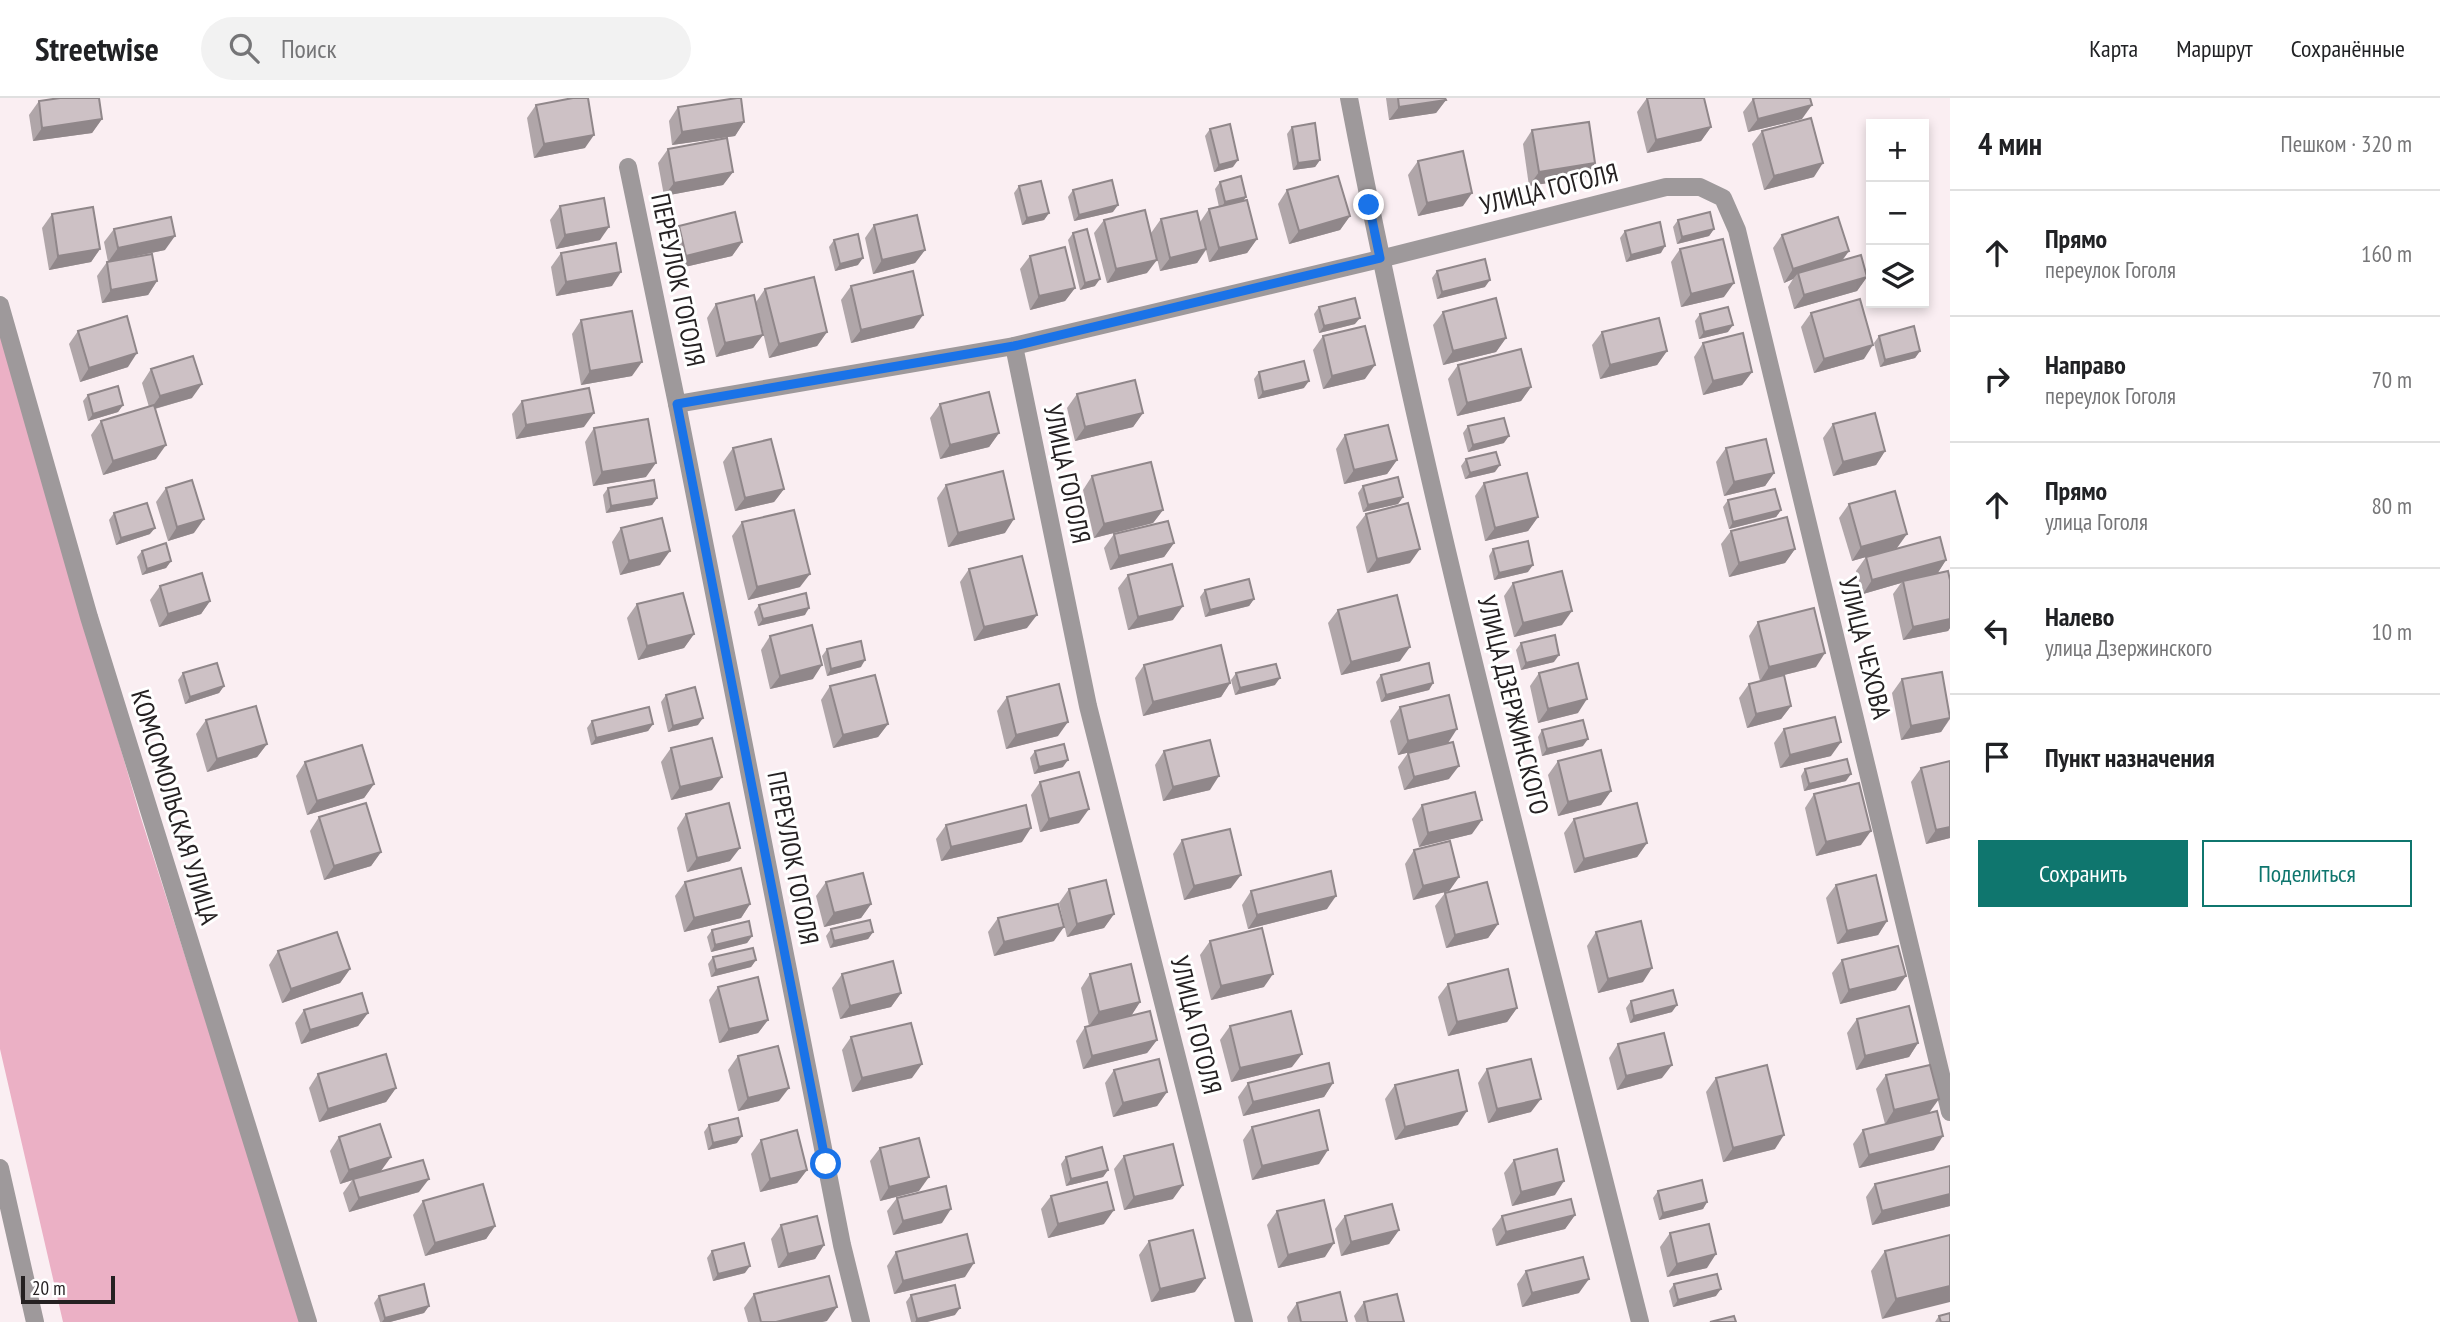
<!DOCTYPE html>
<html lang="ru">
<head>
<meta charset="utf-8">
<style>
  :root { --surface:#fff; --page:#f2f2f2; --text:#202124; --muted:#757577; --line:#e0e0e0; --accent:#0f766e }
  body { margin:0; font-family:"PT Sans Narrow",sans-serif; background:var(--page); color:var(--text) }
  .controls { position:absolute; right:21px; top:21px; display:grid; overflow:hidden; border-radius:0px; box-shadow:0 4px 10px #0003 }
  .controls button { width:63px; height:63px; display:grid; place-items:center; padding:0; border:0; border-bottom:2px solid var(--line); background:var(--surface); color:var(--text); font:35px sans-serif }
  .scale { position:absolute; left:21px; bottom:18px; width:94px; box-sizing:border-box; padding-left:7px; border:4px solid #252122; border-top:0; font-size:19px; line-height:24px; white-space:nowrap; color:#252122; -webkit-text-stroke:5px #fff; paint-order:stroke }
  .stop { position:absolute; width:21px; height:21px; margin:-16px; border:5px solid #1a73e8; border-radius:50%; background:#fff }
  .stop.end { background:#1a73e8; border-color:#fff; box-shadow:0 2px 7px #0008 }
  .list { margin:0; padding:0; list-style:none }
  h2 { display:flex; justify-content:space-between; align-items:center; height:91px; margin:0; padding:0 28px; font-size:30px }
  h2 small { font-size:23px; font-weight:400; color:var(--muted) }
  .list li { display:grid; grid-template-columns:46px 1fr auto; gap:21px; align-items:center; box-sizing:border-box; height:126px; padding:0 28px; border-top:2px solid var(--line) }
  .list b { display:block; font-size:26px; white-space:nowrap }
  .list p { margin:0; font-size:23px; white-space:nowrap; color:var(--muted) }
  .list em { font-size:23px; font-style:normal; color:var(--muted) }
  .actions { display:flex; gap:14px; padding:21px 28px }
  .actions a { flex:1; padding:16px 0; border:2px solid var(--accent); border-radius:0px; text-align:center; font-size:24px; color:var(--accent) }
  .actions .main { background:var(--accent); color:#fff }
  .icon { flex:none; width:38px; height:38px; fill:none; stroke:currentColor; stroke-width:2; stroke-linecap:round; stroke-linejoin:round }
  .map { position:relative; flex:none; width:1950px; height:1224px; overflow:hidden }
  header { display:flex; align-items:center; gap:42px; box-sizing:border-box; height:98px; padding:0 35px; background:var(--surface); border-bottom:2px solid var(--line) }
  header strong { font-size:33px }
  nav { display:flex; gap:38px; margin-inline-start:auto; font-size:24px }
  .search { width:490px; height:63px; background:var(--page); display:flex; align-items:center; gap:18px; box-sizing:border-box; padding:0 24px; border-radius:38px; color:var(--muted); font-size:26px }
  main { display:flex }
  aside { flex:1; background:var(--surface) }
  .map>svg:first-child { display:block }
  .green { fill:#ebb0c5 }
  .lines { fill:none; stroke-linecap:round; stroke-linejoin:round }
  .minor { stroke:#9e999b; stroke-width:18 }
  .tertiary { stroke:#9e999b; stroke-width:18 }
  .wall { fill:#b0a6a9 }
  .shaded-wall { fill:#90878a }
  .building { fill:#cdc1c5; stroke:#90878a; stroke-width:2 }
  .route { stroke:#1a73e8; stroke-width:9 }
  .labels { text-anchor:middle; stroke-width:6; stroke-linejoin:round; paint-order:stroke }
  .street-label { font-size:26px; fill:#252122; stroke:#fff }
</style>
</head>
<body>
<header>
<strong>Streetwise</strong>
<div class="search"><svg class="icon" aria-label="search" viewBox="0 0 24 24"><circle cx="10" cy="10" r="6"/><path d="M15 15l6 6"/></svg>Поиск</div>
<nav><a>Карта</a><a>Маршрут</a><a>Сохранённые</a></nav>
</header>
<main>
<div class="map">
<svg width="1950" height="1224" viewBox="0 0 1950 1224">
  <rect width="100%" height="100%" fill="#faeef2"/>
  <polygon class="green" points="0,236 140,717 302,1224 63,1224 0,951"/>
  <g class="lines">
    <g class="minor">
      <path d="M1349,0C1428,412 1538,817 1640,1224"/>
      <polyline points="628,69 677,306"/>
      <polyline points="0,207 89,519 308,1224"/>
      <polyline points="861,1224 842,1147 677,306 1014,248"/>
      <polyline points="1244,1224 1088,608 1014,248 1380,161 1666,89 1700,89 1723,100 1737,132 1950,1014"/>
    </g>
    <polyline class="tertiary" points="0,1070 35,1224"/>
  </g>
  <g class="wall">
    <polygon points="1386,0 1445,0 1446,2 1436,15 1389,22"/>
    <polygon points="1647,0 1711,29 1701,43 1647,55 1637,14"/>
    <polygon points="1753,1 1802,21 1748,34 1743,14"/>
    <polygon points="39,3 102,21 92,35 33,43 29,17"/>
    <polygon points="536,7 585,50 534,60 527,20"/>
    <polygon points="678,9 744,24 735,38 672,47 669,23"/>
    <polygon points="1292,29 1320,62 1315,69 1293,72 1287,36"/>
    <polygon points="1210,31 1233,69 1214,74 1205,38"/>
    <polygon points="1532,32 1595,65 1586,79 1529,88 1523,46"/>
    <polygon points="1762,33 1814,79 1764,92 1752,46"/>
    <polygon points="668,51 733,74 723,87 664,98 658,65"/>
    <polygon points="1418,63 1463,108 1418,118 1408,77"/>
    <polygon points="1220,84 1246,99 1243,103 1257,141 1247,155 1209,164 1206,152 1197,165 1160,173 1151,135 1161,121 1200,124 1209,111 1219,109 1215,91"/>
    <polygon points="1019,88 1049,115 1044,122 1022,127 1014,95"/>
    <polygon points="1073,92 1113,114 1074,123 1068,99"/>
    <polygon points="1287,92 1350,118 1340,132 1289,146 1278,106"/>
    <polygon points="560,108 600,142 556,151 550,122"/>
    <polygon points="52,116 100,151 91,164 49,172 42,130"/>
    <polygon points="1104,122 1147,175 1107,185 1094,135"/>
    <polygon points="1678,122 1714,131 1709,138 1677,146 1673,129"/>
    <polygon points="874,127 925,152 915,165 873,176 865,140"/>
    <polygon points="679,128 742,144 732,158 676,171 669,142"/>
    <polygon points="114,131 165,152 108,164 104,144"/>
    <polygon points="1625,133 1661,155 1626,164 1620,140"/>
    <polygon points="1073,135 1095,188 1080,192 1068,142"/>
    <polygon points="1782,137 1849,153 1842,163 1867,179 1857,193 1794,211 1788,189 1793,181 1784,185 1773,150"/>
    <polygon points="834,142 858,167 835,173 829,149"/>
    <polygon points="1680,151 1724,199 1681,209 1671,164"/>
    <polygon points="561,155 612,188 556,198 551,169"/>
    <polygon points="1030,158 1075,190 1065,203 1030,212 1020,171"/>
    <polygon points="107,164 157,183 148,197 102,205 97,178"/>
    <polygon points="1437,173 1485,189 1437,201 1432,180"/>
    <polygon points="851,188 914,230 851,245 841,202"/>
    <polygon points="765,191 827,234 817,248 769,260 756,204"/>
    <polygon points="716,206 763,237 753,250 716,259 707,220"/>
    <polygon points="1319,209 1355,226 1319,235 1314,216"/>
    <polygon points="1443,214 1506,240 1496,254 1443,267 1433,227"/>
    <polygon points="1811,215 1864,261 1814,275 1801,229"/>
    <polygon points="1700,216 1728,234 1699,241 1695,223"/>
    <polygon points="581,222 632,278 581,287 572,236"/>
    <polygon points="78,233 128,269 80,284 69,246"/>
    <polygon points="1602,234 1667,253 1657,267 1600,281 1592,247"/>
    <polygon points="1323,238 1365,281 1323,291 1313,252"/>
    <polygon points="1879,238 1920,253 1915,260 1880,269 1874,245"/>
    <polygon points="1703,245 1752,274 1742,287 1703,297 1694,259"/>
    <polygon points="1458,267 1531,289 1521,303 1457,318 1448,281"/>
    <polygon points="151,271 192,300 155,311 156,361 103,377 91,337 101,323 149,309 142,285"/>
    <polygon points="1259,274 1304,290 1258,301 1254,281"/>
    <polygon points="1077,296 1143,315 1133,329 1075,343 1067,310"/>
    <polygon points="88,297 123,307 118,314 88,323 83,303"/>
    <polygon points="522,303 584,329 516,341 512,316"/>
    <polygon points="940,306 999,335 989,349 940,361 930,320"/>
    <polygon points="1833,326 1885,353 1876,367 1833,378 1823,340"/>
    <polygon points="1468,328 1504,345 1468,354 1463,335"/>
    <polygon points="594,330 646,379 593,388 585,344"/>
    <polygon points="1345,337 1397,362 1387,376 1344,386 1336,351"/>
    <polygon points="733,350 784,391 774,404 735,413 723,364"/>
    <polygon points="1726,350 1774,375 1765,388 1724,398 1716,364"/>
    <polygon points="1466,361 1495,374 1465,381 1461,368"/>
    <polygon points="1092,378 1163,412 1153,425 1094,440 1083,392"/>
    <polygon points="1484,385 1538,419 1528,433 1485,443 1475,398"/>
    <polygon points="946,387 1005,435 948,449 937,400"/>
    <polygon points="1363,388 1403,399 1398,406 1363,414 1358,395"/>
    <polygon points="166,390 194,435 168,443 156,404"/>
    <polygon points="608,390 657,400 652,407 606,415 603,397"/>
    <polygon points="1728,402 1781,412 1776,419 1729,431 1723,409"/>
    <polygon points="1849,406 1897,450 1852,463 1839,420"/>
    <polygon points="114,415 150,436 116,447 109,422"/>
    <polygon points="1366,416 1410,465 1367,475 1356,429"/>
    <polygon points="742,424 800,489 748,502 732,438"/>
    <polygon points="621,430 660,467 620,477 612,444"/>
    <polygon points="1731,433 1795,451 1785,465 1729,479 1721,446"/>
    <polygon points="1114,436 1174,445 1164,459 1110,472 1104,450"/>
    <polygon points="1493,451 1528,474 1494,482 1489,458"/>
    <polygon points="142,453 171,463 166,470 142,477 137,459"/>
    <polygon points="1866,459 1946,462 1937,476 1950,482 1950,530 1948,533 1903,542 1893,496 1901,485 1863,496 1856,473"/>
    <polygon points="969,471 1027,530 974,543 960,484"/>
    <polygon points="1128,477 1173,522 1128,532 1118,490"/>
    <polygon points="1513,485 1562,527 1514,539 1504,498"/>
    <polygon points="160,488 210,503 201,516 159,529 150,502"/>
    <polygon points="1205,492 1254,501 1249,508 1205,519 1200,499"/>
    <polygon points="637,506 694,536 684,550 638,562 627,520"/>
    <polygon points="759,507 805,517 758,528 754,514"/>
    <polygon points="1338,512 1400,563 1341,577 1328,525"/>
    <polygon points="1758,524 1816,569 1760,583 1749,538"/>
    <polygon points="770,538 813,581 770,591 761,552"/>
    <polygon points="1521,545 1554,564 1521,572 1516,552"/>
    <polygon points="827,551 861,569 827,578 822,558"/>
    <polygon points="1144,567 1230,585 1221,599 1143,618 1135,580"/>
    <polygon points="183,575 224,588 219,595 185,606 178,582"/>
    <polygon points="1236,575 1275,587 1235,597 1231,582"/>
    <polygon points="1539,575 1578,615 1538,625 1530,588"/>
    <polygon points="1381,577 1433,585 1429,592 1381,604 1376,584"/>
    <polygon points="1902,581 1950,616 1950,621 1941,634 1901,642 1892,595"/>
    <polygon points="1749,586 1791,608 1781,621 1747,630 1739,600"/>
    <polygon points="830,588 888,626 878,639 833,650 821,602"/>
    <polygon points="666,597 698,627 668,634 661,604"/>
    <polygon points="1007,599 1058,638 1006,651 997,613"/>
    <polygon points="1400,609 1448,645 1398,657 1390,623"/>
    <polygon points="206,622 267,646 257,659 207,674 196,636"/>
    <polygon points="592,623 653,626 648,633 591,647 587,630"/>
    <polygon points="1784,631 1831,658 1780,670 1774,645"/>
    <polygon points="1542,632 1583,648 1542,658 1538,639"/>
    <polygon points="671,650 712,692 671,702 661,664"/>
    <polygon points="1035,653 1063,669 1034,676 1030,660"/>
    <polygon points="1164,653 1210,692 1163,703 1155,667"/>
    <polygon points="1408,655 1449,681 1404,692 1398,669"/>
    <polygon points="1558,663 1611,693 1601,707 1558,718 1548,677"/>
    <polygon points="305,664 374,686 364,700 307,717 296,678"/>
    <polygon points="1921,670 1950,740 1926,746 1911,684"/>
    <polygon points="1805,671 1846,683 1804,693 1801,678"/>
    <polygon points="1040,684 1079,725 1040,734 1031,697"/>
    <polygon points="1814,696 1861,747 1816,758 1805,710"/>
    <polygon points="1422,707 1472,736 1419,749 1412,721"/>
    <polygon points="686,716 730,763 687,774 677,730"/>
    <polygon points="319,719 381,754 371,768 324,782 310,733"/>
    <polygon points="1574,721 1647,745 1637,759 1574,775 1564,735"/>
    <polygon points="946,727 1022,744 941,763 936,741"/>
    <polygon points="1182,742 1231,790 1184,802 1173,756"/>
    <polygon points="1414,752 1459,779 1449,793 1413,802 1405,766"/>
    <polygon points="685,784 750,806 741,820 684,834 675,798"/>
    <polygon points="826,784 871,806 861,820 824,829 816,798"/>
    <polygon points="1836,787 1887,823 1878,837 1837,846 1826,800"/>
    <polygon points="1069,791 1114,816 1104,830 1067,839 1059,805"/>
    <polygon points="1251,793 1327,811 1248,831 1242,807"/>
    <polygon points="1445,795 1498,826 1488,840 1446,850 1435,808"/>
    <polygon points="998,820 1054,843 994,858 988,834"/>
    <polygon points="831,831 873,834 868,841 830,850 826,838"/>
    <polygon points="712,832 752,838 747,845 711,854 707,839"/>
    <polygon points="1596,834 1643,884 1598,895 1587,848"/>
    <polygon points="1210,843 1264,889 1211,902 1200,857"/>
    <polygon points="278,853 350,871 340,885 282,905 269,867"/>
    <polygon points="713,859 756,862 751,869 711,879 708,866"/>
    <polygon points="1842,862 1896,892 1840,906 1832,875"/>
    <polygon points="842,876 901,895 891,909 840,921 832,890"/>
    <polygon points="1090,876 1140,904 1131,918 1089,928 1081,890"/>
    <polygon points="1448,886 1517,910 1507,924 1448,938 1438,899"/>
    <polygon points="718,889 768,922 758,935 719,945 709,902"/>
    <polygon points="1631,903 1672,914 1630,925 1626,910"/>
    <polygon points="304,912 368,915 358,928 301,946 295,925"/>
    <polygon points="1857,921 1918,945 1909,959 1856,972 1847,935"/>
    <polygon points="1230,928 1292,969 1231,984 1220,942"/>
    <polygon points="1085,929 1157,942 1147,955 1083,971 1076,943"/>
    <polygon points="851,939 912,980 852,994 842,952"/>
    <polygon points="1618,946 1662,980 1617,992 1609,960"/>
    <polygon points="738,958 779,1003 738,1013 728,972"/>
    <polygon points="1930,967 1885,1026 1876,991 1886,977"/>
    <polygon points="1487,971 1531,1014 1488,1025 1478,985"/>
    <polygon points="1114,972 1167,994 1157,1008 1113,1019 1105,985"/>
    <polygon points="318,976 396,990 386,1004 319,1024 309,990"/>
    <polygon points="1716,980 1775,1051 1723,1064 1706,994"/>
    <polygon points="1248,985 1333,985 1324,999 1243,1018 1238,999"/>
    <polygon points="1395,987 1458,1027 1395,1042 1385,1001"/>
    <polygon points="709,1027 737,1045 708,1052 704,1034"/>
    <polygon points="1252,1029 1319,1066 1252,1082 1243,1042"/>
    <polygon points="1863,1032 1934,1052 1859,1070 1853,1046"/>
    <polygon points="339,1039 381,1073 340,1086 330,1053"/>
    <polygon points="761,1042 807,1072 797,1085 760,1094 751,1056"/>
    <polygon points="880,1050 919,1093 880,1103 870,1063"/>
    <polygon points="1124,1058 1173,1101 1124,1112 1114,1071"/>
    <polygon points="1066,1059 1108,1072 1103,1079 1066,1088 1061,1066"/>
    <polygon points="1514,1062 1555,1097 1512,1108 1504,1075"/>
    <polygon points="1950,1068 1950,1108 1872,1127 1866,1099 1875,1086"/>
    <polygon points="353,1081 419,1094 349,1114 343,1095"/>
    <polygon points="1658,1093 1707,1104 1703,1111 1659,1122 1653,1100"/>
    <polygon points="1051,1098 1104,1126 1048,1140 1041,1111"/>
    <polygon points="897,1100 942,1125 893,1137 887,1113"/>
    <polygon points="423,1103 495,1128 486,1141 425,1158 413,1117"/>
    <polygon points="1277,1113 1325,1159 1278,1170 1267,1127"/>
    <polygon points="1575,1117 1565,1131 1496,1148 1492,1131 1502,1118"/>
    <polygon points="1345,1118 1399,1132 1389,1146 1341,1158 1335,1131"/>
    <polygon points="781,1127 824,1147 815,1161 778,1170 771,1141"/>
    <polygon points="1670,1135 1707,1170 1667,1179 1660,1149"/>
    <polygon points="1950,1137 1882,1221 1871,1173 1885,1153"/>
    <polygon points="1149,1143 1195,1194 1151,1204 1139,1157"/>
    <polygon points="712,1153 745,1175 713,1183 707,1160"/>
    <polygon points="896,1154 965,1179 894,1196 887,1168"/>
    <polygon points="1526,1173 1579,1195 1522,1209 1517,1186"/>
    <polygon points="1674,1186 1716,1198 1673,1209 1669,1193"/>
    <polygon points="754,1196 827,1223 822,1224 748,1224 744,1210"/>
    <polygon points="911,1197 955,1217 927,1224 911,1224 906,1204"/>
    <polygon points="379,1198 429,1208 424,1215 390,1224 380,1224 374,1205"/>
    <polygon points="1364,1204 1404,1224 1356,1224 1354,1218"/>
    <polygon points="1297,1205 1347,1224 1288,1224 1287,1219"/>
    <polygon points="1939,1218 1950,1224 1935,1224"/>
  </g>
  <g class="shaded-wall">
    <polygon points="1446,2 1436,15 1389,22 1399,9"/>
    <polygon points="1812,7 1802,21 1748,34 1758,21"/>
    <polygon points="102,21 92,35 33,43 42,30"/>
    <polygon points="744,24 735,38 672,47 682,34"/>
    <polygon points="1711,29 1701,43 1647,55 1656,42"/>
    <polygon points="594,37 585,50 534,60 544,46"/>
    <polygon points="1238,62 1233,69 1214,74 1219,67"/>
    <polygon points="1320,62 1315,69 1293,72 1298,65"/>
    <polygon points="1595,65 1586,79 1529,88 1539,74"/>
    <polygon points="1823,65 1814,79 1764,92 1774,78"/>
    <polygon points="733,74 723,87 664,98 674,85"/>
    <polygon points="1472,95 1463,108 1418,118 1427,105"/>
    <polygon points="1246,99 1241,106 1220,111 1225,104"/>
    <polygon points="1118,107 1113,114 1074,123 1079,117"/>
    <polygon points="1049,115 1044,122 1022,127 1027,120"/>
    <polygon points="1350,118 1340,132 1289,146 1299,133"/>
    <polygon points="609,129 600,142 556,151 565,137"/>
    <polygon points="1714,131 1709,138 1677,146 1682,139"/>
    <polygon points="175,138 165,152 108,164 118,150"/>
    <polygon points="1257,141 1247,155 1209,164 1219,150"/>
    <polygon points="742,144 732,158 676,171 686,158"/>
    <polygon points="1665,148 1661,155 1626,164 1631,157"/>
    <polygon points="100,151 91,164 49,172 58,158"/>
    <polygon points="1206,151 1197,165 1160,173 1170,160"/>
    <polygon points="925,152 915,165 873,176 882,162"/>
    <polygon points="1849,153 1839,166 1798,175 1793,181 1784,185 1793,171"/>
    <polygon points="863,160 858,167 835,173 840,166"/>
    <polygon points="1157,162 1147,175 1107,185 1116,171"/>
    <polygon points="621,174 612,188 556,198 566,184"/>
    <polygon points="1867,179 1857,193 1794,211 1804,197"/>
    <polygon points="1100,181 1095,188 1080,192 1085,185"/>
    <polygon points="1490,182 1485,189 1437,201 1442,194"/>
    <polygon points="157,183 148,197 102,205 111,192"/>
    <polygon points="1734,185 1724,199 1681,209 1691,196"/>
    <polygon points="1075,190 1065,203 1030,212 1039,198"/>
    <polygon points="923,217 914,230 851,245 861,232"/>
    <polygon points="1360,220 1355,226 1319,235 1324,228"/>
    <polygon points="1733,227 1728,234 1699,241 1704,234"/>
    <polygon points="827,234 817,248 769,260 779,246"/>
    <polygon points="763,237 753,250 716,259 725,245"/>
    <polygon points="1506,240 1496,254 1443,267 1453,253"/>
    <polygon points="1873,247 1864,261 1814,275 1824,261"/>
    <polygon points="1667,253 1657,267 1600,281 1610,267"/>
    <polygon points="1920,253 1915,260 1880,269 1885,262"/>
    <polygon points="137,255 128,269 80,284 89,270"/>
    <polygon points="642,264 632,278 581,287 590,273"/>
    <polygon points="1375,267 1365,281 1323,291 1332,278"/>
    <polygon points="1752,274 1742,287 1703,297 1713,283"/>
    <polygon points="1309,283 1304,290 1258,301 1263,294"/>
    <polygon points="202,286 192,300 150,312 160,298"/>
    <polygon points="1531,289 1521,303 1457,318 1467,305"/>
    <polygon points="123,307 118,314 88,323 93,316"/>
    <polygon points="594,315 584,329 516,341 526,327"/>
    <polygon points="1143,315 1133,329 1075,343 1085,329"/>
    <polygon points="999,335 989,349 940,361 950,347"/>
    <polygon points="1509,338 1504,345 1468,354 1473,347"/>
    <polygon points="166,347 156,361 103,377 113,363"/>
    <polygon points="1885,353 1876,367 1833,378 1843,364"/>
    <polygon points="1397,362 1387,376 1344,386 1354,372"/>
    <polygon points="656,365 646,379 593,388 602,374"/>
    <polygon points="1500,367 1495,374 1465,381 1470,375"/>
    <polygon points="1774,375 1765,388 1724,398 1734,384"/>
    <polygon points="784,391 774,404 735,413 745,400"/>
    <polygon points="1403,399 1398,406 1363,414 1368,407"/>
    <polygon points="657,400 652,407 606,415 611,408"/>
    <polygon points="1163,412 1153,425 1094,440 1104,426"/>
    <polygon points="1781,412 1776,419 1729,431 1733,424"/>
    <polygon points="1538,419 1528,433 1485,443 1495,430"/>
    <polygon points="204,421 194,435 168,443 177,429"/>
    <polygon points="1014,421 1005,435 948,449 958,435"/>
    <polygon points="155,430 150,436 116,447 121,440"/>
    <polygon points="1907,436 1897,450 1852,463 1861,449"/>
    <polygon points="1174,445 1164,459 1110,472 1119,458"/>
    <polygon points="1420,451 1410,465 1367,475 1377,461"/>
    <polygon points="1795,451 1785,465 1729,479 1739,465"/>
    <polygon points="670,453 660,467 620,477 629,463"/>
    <polygon points="1946,462 1937,476 1903,483 1901,485 1863,496 1872,482"/>
    <polygon points="171,463 166,470 142,477 147,471"/>
    <polygon points="1533,467 1528,474 1494,482 1499,475"/>
    <polygon points="810,476 800,489 748,502 757,489"/>
    <polygon points="1254,501 1249,508 1205,519 1210,512"/>
    <polygon points="210,503 201,516 159,529 168,516"/>
    <polygon points="1183,508 1173,522 1128,532 1138,519"/>
    <polygon points="809,510 805,517 758,528 763,521"/>
    <polygon points="1572,513 1562,527 1514,539 1523,525"/>
    <polygon points="1037,517 1027,530 974,543 984,529"/>
    <polygon points="1950,521 1950,530 1948,533 1903,542 1913,529"/>
    <polygon points="694,536 684,550 638,562 647,548"/>
    <polygon points="1410,549 1400,563 1341,577 1351,564"/>
    <polygon points="1825,555 1816,569 1760,583 1769,569"/>
    <polygon points="1559,557 1554,564 1521,572 1526,565"/>
    <polygon points="865,562 861,569 827,578 831,571"/>
    <polygon points="822,567 813,581 770,591 780,578"/>
    <polygon points="1280,580 1275,587 1235,597 1240,590"/>
    <polygon points="1230,585 1221,599 1143,618 1153,604"/>
    <polygon points="1433,585 1429,592 1381,604 1386,597"/>
    <polygon points="224,588 219,595 185,606 190,599"/>
    <polygon points="1587,601 1578,615 1538,625 1548,611"/>
    <polygon points="1791,608 1781,621 1747,630 1756,616"/>
    <polygon points="703,620 698,627 668,634 673,628"/>
    <polygon points="1950,620 1941,634 1901,642 1911,628"/>
    <polygon points="1068,624 1058,638 1006,651 1016,637"/>
    <polygon points="653,626 648,633 591,647 596,640"/>
    <polygon points="888,626 878,639 833,650 843,637"/>
    <polygon points="1457,631 1448,645 1398,657 1408,643"/>
    <polygon points="1588,641 1583,648 1542,658 1547,651"/>
    <polygon points="1841,644 1831,658 1780,670 1790,657"/>
    <polygon points="267,646 257,659 207,674 217,661"/>
    <polygon points="1068,662 1063,669 1034,676 1039,669"/>
    <polygon points="1459,668 1449,681 1404,692 1414,679"/>
    <polygon points="1851,676 1846,683 1804,693 1809,686"/>
    <polygon points="1219,678 1210,692 1163,703 1173,689"/>
    <polygon points="722,679 712,692 671,702 680,689"/>
    <polygon points="374,686 364,700 307,717 317,703"/>
    <polygon points="1611,693 1601,707 1558,718 1568,704"/>
    <polygon points="1089,711 1079,725 1040,734 1049,721"/>
    <polygon points="1482,722 1472,736 1419,749 1428,735"/>
    <polygon points="1950,729 1950,740 1926,746 1936,732"/>
    <polygon points="1031,730 1022,744 941,763 951,749"/>
    <polygon points="1871,733 1861,747 1816,758 1826,744"/>
    <polygon points="1647,745 1637,759 1574,775 1584,761"/>
    <polygon points="740,750 730,763 687,774 697,760"/>
    <polygon points="381,754 371,768 324,782 334,768"/>
    <polygon points="1241,777 1231,790 1184,802 1194,788"/>
    <polygon points="1459,779 1449,793 1413,802 1423,788"/>
    <polygon points="1336,798 1327,811 1248,831 1257,817"/>
    <polygon points="750,806 741,820 684,834 694,820"/>
    <polygon points="871,806 861,820 824,829 834,815"/>
    <polygon points="1114,816 1104,830 1067,839 1077,826"/>
    <polygon points="1887,823 1878,837 1837,846 1847,833"/>
    <polygon points="1498,826 1488,840 1446,850 1455,837"/>
    <polygon points="1064,829 1054,843 994,858 1004,844"/>
    <polygon points="873,834 868,841 830,850 834,843"/>
    <polygon points="752,838 747,845 711,854 715,847"/>
    <polygon points="756,862 751,869 711,879 716,872"/>
    <polygon points="1652,870 1643,884 1598,895 1608,881"/>
    <polygon points="350,871 340,885 282,905 291,891"/>
    <polygon points="1273,876 1264,889 1211,902 1221,888"/>
    <polygon points="1906,878 1896,892 1840,906 1849,892"/>
    <polygon points="901,895 891,909 840,921 850,908"/>
    <polygon points="1140,904 1131,918 1089,928 1099,914"/>
    <polygon points="1677,907 1672,914 1630,925 1634,918"/>
    <polygon points="1517,910 1507,924 1448,938 1457,924"/>
    <polygon points="368,915 358,928 301,946 310,932"/>
    <polygon points="768,922 758,935 719,945 729,931"/>
    <polygon points="1157,942 1147,955 1083,971 1092,958"/>
    <polygon points="1918,945 1909,959 1856,972 1865,958"/>
    <polygon points="1302,956 1292,969 1231,984 1240,970"/>
    <polygon points="922,966 912,980 852,994 862,980"/>
    <polygon points="1672,967 1662,980 1617,992 1626,978"/>
    <polygon points="1333,985 1324,999 1243,1018 1253,1004"/>
    <polygon points="396,990 386,1004 319,1024 328,1011"/>
    <polygon points="789,990 779,1003 738,1013 748,1000"/>
    <polygon points="1167,994 1157,1008 1113,1019 1123,1005"/>
    <polygon points="1541,1001 1531,1014 1488,1025 1497,1011"/>
    <polygon points="1939,1001 1929,1015 1885,1026 1894,1012"/>
    <polygon points="1467,1013 1458,1027 1395,1042 1405,1029"/>
    <polygon points="1784,1037 1775,1051 1723,1064 1733,1050"/>
    <polygon points="742,1038 737,1045 708,1052 713,1045"/>
    <polygon points="1943,1038 1934,1052 1859,1070 1869,1057"/>
    <polygon points="1328,1052 1319,1066 1252,1082 1262,1068"/>
    <polygon points="391,1059 381,1073 340,1086 349,1072"/>
    <polygon points="807,1072 797,1085 760,1094 770,1081"/>
    <polygon points="1108,1072 1103,1079 1066,1088 1071,1081"/>
    <polygon points="929,1079 919,1093 880,1103 889,1089"/>
    <polygon points="429,1081 419,1094 349,1114 359,1100"/>
    <polygon points="1564,1083 1555,1097 1512,1108 1521,1094"/>
    <polygon points="1183,1087 1173,1101 1124,1112 1134,1099"/>
    <polygon points="1950,1096 1950,1108 1872,1127 1882,1113"/>
    <polygon points="1707,1104 1703,1111 1659,1122 1663,1115"/>
    <polygon points="951,1111 942,1125 893,1137 903,1123"/>
    <polygon points="1114,1112 1104,1126 1048,1140 1058,1126"/>
    <polygon points="1575,1117 1565,1131 1496,1148 1506,1134"/>
    <polygon points="495,1128 486,1141 425,1158 435,1145"/>
    <polygon points="1399,1132 1389,1146 1341,1158 1351,1144"/>
    <polygon points="1334,1145 1325,1159 1278,1170 1288,1157"/>
    <polygon points="824,1147 815,1161 778,1170 788,1156"/>
    <polygon points="1716,1156 1707,1170 1667,1179 1677,1166"/>
    <polygon points="974,1165 965,1179 894,1196 903,1183"/>
    <polygon points="750,1168 745,1175 713,1183 718,1176"/>
    <polygon points="1205,1180 1195,1194 1151,1204 1160,1191"/>
    <polygon points="1589,1181 1579,1195 1522,1209 1532,1195"/>
    <polygon points="1950,1188 1950,1204 1882,1221 1896,1201"/>
    <polygon points="1721,1191 1716,1198 1673,1209 1678,1202"/>
    <polygon points="429,1208 424,1215 390,1224 382,1224 385,1220"/>
    <polygon points="837,1209 827,1223 822,1224 776,1224"/>
    <polygon points="960,1210 955,1217 927,1224 915,1224 917,1221"/>
  </g>
  <g class="building">
    <polygon points="60,0 99,0 102,21 42,30 39,3"/>
    <polygon points="573,0 588,0 594,37 544,46 536,7"/>
    <polygon points="737,0 741,0 744,24 682,34 678,9"/>
    <polygon points="1398,0 1445,0 1446,2 1399,9"/>
    <polygon points="1647,0 1704,0 1711,29 1656,42"/>
    <polygon points="1755,0 1810,0 1812,7 1758,21 1753,1"/>
    <polygon points="1811,20 1823,65 1774,78 1762,33"/>
    <polygon points="1589,24 1595,65 1539,74 1532,32"/>
    <polygon points="1315,25 1320,62 1298,65 1292,29"/>
    <polygon points="1230,26 1238,62 1219,67 1210,31"/>
    <polygon points="727,40 733,74 674,85 668,51"/>
    <polygon points="1463,53 1472,95 1427,105 1418,63"/>
    <polygon points="1241,78 1246,99 1225,104 1220,84"/>
    <polygon points="1338,78 1350,118 1299,133 1287,92"/>
    <polygon points="1112,82 1118,107 1079,117 1073,92"/>
    <polygon points="1041,83 1049,115 1027,120 1019,88"/>
    <polygon points="604,100 609,129 565,137 560,108"/>
    <polygon points="1247,102 1257,141 1219,150 1209,111"/>
    <polygon points="93,109 100,151 58,158 52,116"/>
    <polygon points="1145,112 1157,162 1116,171 1104,122"/>
    <polygon points="1197,113 1206,151 1170,160 1161,121"/>
    <polygon points="735,114 742,144 686,158 679,128"/>
    <polygon points="1710,114 1714,131 1682,139 1678,122"/>
    <polygon points="917,117 925,152 882,162 874,127"/>
    <polygon points="171,119 175,138 118,150 114,131"/>
    <polygon points="1838,119 1849,153 1793,171 1782,137"/>
    <polygon points="1660,124 1665,148 1631,157 1625,133"/>
    <polygon points="1087,131 1100,181 1085,185 1073,135"/>
    <polygon points="858,136 863,160 840,166 834,142"/>
    <polygon points="1723,141 1734,185 1691,196 1680,151"/>
    <polygon points="616,145 621,174 566,184 561,155"/>
    <polygon points="1065,149 1075,190 1039,198 1030,158"/>
    <polygon points="152,156 157,183 111,192 107,164"/>
    <polygon points="1861,157 1867,179 1804,197 1798,175"/>
    <polygon points="1485,161 1490,182 1442,194 1437,173"/>
    <polygon points="913,173 923,217 861,232 851,188"/>
    <polygon points="814,179 827,234 779,246 765,191"/>
    <polygon points="754,197 763,237 725,245 716,206"/>
    <polygon points="1355,200 1360,220 1324,228 1319,209"/>
    <polygon points="1496,200 1506,240 1453,253 1443,214"/>
    <polygon points="1860,201 1873,247 1824,261 1811,215"/>
    <polygon points="1728,209 1733,227 1704,234 1700,216"/>
    <polygon points="632,213 642,264 590,273 581,222"/>
    <polygon points="127,218 137,255 89,270 78,233"/>
    <polygon points="1659,220 1667,253 1610,267 1602,234"/>
    <polygon points="1365,228 1375,267 1332,278 1323,238"/>
    <polygon points="1914,228 1920,253 1885,262 1879,238"/>
    <polygon points="1743,235 1752,274 1713,283 1703,245"/>
    <polygon points="1521,251 1531,289 1467,305 1458,267"/>
    <polygon points="193,258 202,286 160,298 151,271"/>
    <polygon points="1304,263 1309,283 1263,294 1259,274"/>
    <polygon points="1135,282 1143,315 1085,329 1077,296"/>
    <polygon points="118,288 123,307 93,316 88,297"/>
    <polygon points="589,290 594,315 526,327 522,303"/>
    <polygon points="989,294 999,335 950,347 940,306"/>
    <polygon points="154,307 166,347 113,363 101,323"/>
    <polygon points="1875,315 1885,353 1843,364 1833,326"/>
    <polygon points="1504,320 1509,338 1473,347 1468,328"/>
    <polygon points="648,321 656,365 602,374 594,330"/>
    <polygon points="1388,327 1397,362 1354,372 1345,337"/>
    <polygon points="771,341 784,391 745,400 733,350"/>
    <polygon points="1766,341 1774,375 1734,384 1726,350"/>
    <polygon points="1496,354 1500,367 1470,375 1466,361"/>
    <polygon points="1151,364 1163,412 1104,426 1092,378"/>
    <polygon points="1003,373 1014,421 958,435 946,387"/>
    <polygon points="1527,375 1538,419 1495,430 1484,385"/>
    <polygon points="1398,379 1403,399 1368,407 1363,388"/>
    <polygon points="192,382 204,421 177,429 166,390"/>
    <polygon points="654,382 657,400 611,408 608,390"/>
    <polygon points="1775,391 1781,412 1733,424 1728,402"/>
    <polygon points="1895,393 1907,436 1861,449 1849,406"/>
    <polygon points="147,405 155,430 121,440 114,415"/>
    <polygon points="1408,405 1420,451 1377,461 1366,416"/>
    <polygon points="794,412 810,476 757,489 742,424"/>
    <polygon points="1787,419 1795,451 1739,465 1731,433"/>
    <polygon points="662,420 670,453 629,463 621,430"/>
    <polygon points="1168,423 1174,445 1119,458 1114,436"/>
    <polygon points="1940,439 1946,462 1872,482 1866,459"/>
    <polygon points="1528,443 1533,467 1499,475 1493,451"/>
    <polygon points="166,445 171,463 147,471 142,453"/>
    <polygon points="1022,458 1037,517 984,529 969,471"/>
    <polygon points="1172,466 1183,508 1138,519 1128,477"/>
    <polygon points="1562,473 1572,513 1523,525 1513,485"/>
    <polygon points="1948,473 1950,482 1950,521 1913,529 1903,483"/>
    <polygon points="202,475 210,503 168,516 160,488"/>
    <polygon points="1249,481 1254,501 1210,512 1205,492"/>
    <polygon points="683,495 694,536 647,548 637,506"/>
    <polygon points="806,495 809,510 763,521 759,507"/>
    <polygon points="1397,497 1410,549 1351,564 1338,512"/>
    <polygon points="1814,510 1825,555 1769,569 1758,524"/>
    <polygon points="812,527 822,567 780,578 770,538"/>
    <polygon points="1555,537 1559,557 1526,565 1521,545"/>
    <polygon points="861,543 865,562 831,571 827,551"/>
    <polygon points="1221,547 1230,585 1153,604 1144,567"/>
    <polygon points="217,565 224,588 190,599 183,575"/>
    <polygon points="1429,565 1433,585 1386,597 1381,577"/>
    <polygon points="1578,565 1587,601 1548,611 1539,575"/>
    <polygon points="1276,566 1280,580 1240,590 1236,575"/>
    <polygon points="1942,574 1950,620 1911,628 1902,581"/>
    <polygon points="875,577 888,626 843,637 830,588"/>
    <polygon points="1784,577 1791,608 1756,616 1749,586"/>
    <polygon points="1059,586 1068,624 1016,637 1007,599"/>
    <polygon points="695,589 703,620 673,628 666,597"/>
    <polygon points="1449,597 1457,631 1408,643 1400,609"/>
    <polygon points="256,608 267,646 217,661 206,622"/>
    <polygon points="649,609 653,626 596,640 592,623"/>
    <polygon points="1835,619 1841,644 1790,657 1784,631"/>
    <polygon points="1583,622 1588,641 1547,651 1542,632"/>
    <polygon points="712,640 722,679 680,689 671,650"/>
    <polygon points="1210,642 1219,678 1173,689 1164,653"/>
    <polygon points="1453,644 1459,668 1414,679 1408,655"/>
    <polygon points="1064,646 1068,662 1039,669 1035,653"/>
    <polygon points="362,647 374,686 317,703 305,664"/>
    <polygon points="1601,652 1611,693 1568,704 1558,663"/>
    <polygon points="1847,661 1851,676 1809,686 1805,671"/>
    <polygon points="1950,663 1950,729 1936,732 1921,670"/>
    <polygon points="1079,674 1089,711 1049,721 1040,684"/>
    <polygon points="1859,685 1871,733 1826,744 1814,696"/>
    <polygon points="1475,694 1482,722 1428,735 1422,707"/>
    <polygon points="366,705 381,754 334,768 319,719"/>
    <polygon points="729,705 740,750 697,760 686,716"/>
    <polygon points="1637,705 1647,745 1584,761 1574,721"/>
    <polygon points="1026,707 1031,730 951,749 946,727"/>
    <polygon points="1230,731 1241,777 1194,788 1182,742"/>
    <polygon points="1450,743 1459,779 1423,788 1414,752"/>
    <polygon points="741,770 750,806 694,820 685,784"/>
    <polygon points="1331,773 1336,798 1257,817 1251,793"/>
    <polygon points="863,775 871,806 834,815 826,784"/>
    <polygon points="1876,777 1887,823 1847,833 1836,787"/>
    <polygon points="1106,782 1114,816 1077,826 1069,791"/>
    <polygon points="1487,784 1498,826 1455,837 1445,795"/>
    <polygon points="1058,806 1064,829 1004,844 998,820"/>
    <polygon points="870,822 873,834 834,843 831,831"/>
    <polygon points="749,823 752,838 715,847 712,832"/>
    <polygon points="1641,823 1652,870 1608,881 1596,834"/>
    <polygon points="1262,830 1273,876 1221,888 1210,843"/>
    <polygon points="337,834 350,871 291,891 278,853"/>
    <polygon points="1898,848 1906,878 1849,892 1842,862"/>
    <polygon points="753,850 756,862 716,872 713,859"/>
    <polygon points="893,863 901,895 850,908 842,876"/>
    <polygon points="1131,866 1140,904 1099,914 1090,876"/>
    <polygon points="1508,871 1517,910 1457,924 1448,886"/>
    <polygon points="758,879 768,922 729,931 718,889"/>
    <polygon points="1673,892 1677,907 1634,918 1631,903"/>
    <polygon points="362,895 368,915 310,932 304,912"/>
    <polygon points="1909,908 1918,945 1865,958 1857,921"/>
    <polygon points="1150,913 1157,942 1092,958 1085,929"/>
    <polygon points="1291,913 1302,956 1240,970 1230,928"/>
    <polygon points="911,925 922,966 862,980 851,939"/>
    <polygon points="1664,935 1672,967 1626,978 1618,946"/>
    <polygon points="778,948 789,990 748,1000 738,958"/>
    <polygon points="386,956 396,990 328,1011 318,976"/>
    <polygon points="1159,961 1167,994 1123,1005 1114,972"/>
    <polygon points="1531,961 1541,1001 1497,1011 1487,971"/>
    <polygon points="1329,965 1333,985 1253,1004 1248,985"/>
    <polygon points="1767,967 1784,1037 1733,1050 1716,980"/>
    <polygon points="1930,967 1939,1001 1894,1012 1886,977"/>
    <polygon points="1458,972 1467,1013 1405,1029 1395,987"/>
    <polygon points="1319,1012 1328,1052 1262,1068 1252,1029"/>
    <polygon points="1937,1013 1943,1038 1869,1057 1863,1032"/>
    <polygon points="738,1020 742,1038 713,1045 709,1027"/>
    <polygon points="380,1026 391,1059 349,1072 339,1039"/>
    <polygon points="797,1032 807,1072 770,1081 761,1042"/>
    <polygon points="919,1040 929,1079 889,1089 880,1050"/>
    <polygon points="1173,1046 1183,1087 1134,1099 1124,1058"/>
    <polygon points="1102,1049 1108,1072 1071,1081 1066,1059"/>
    <polygon points="1557,1051 1564,1083 1521,1094 1514,1062"/>
    <polygon points="423,1062 429,1081 359,1100 353,1081"/>
    <polygon points="1950,1068 1950,1096 1882,1113 1875,1086"/>
    <polygon points="1702,1082 1707,1104 1663,1115 1658,1093"/>
    <polygon points="1107,1084 1114,1112 1058,1126 1051,1098"/>
    <polygon points="483,1086 495,1128 435,1145 423,1103"/>
    <polygon points="946,1088 951,1111 903,1123 897,1100"/>
    <polygon points="1571,1101 1575,1117 1506,1134 1502,1118"/>
    <polygon points="1324,1102 1334,1145 1288,1157 1277,1113"/>
    <polygon points="1392,1106 1399,1132 1351,1144 1345,1118"/>
    <polygon points="817,1118 824,1147 788,1156 781,1127"/>
    <polygon points="1709,1126 1716,1156 1677,1166 1670,1135"/>
    <polygon points="1193,1132 1205,1180 1160,1191 1149,1143"/>
    <polygon points="967,1136 974,1165 903,1183 896,1154"/>
    <polygon points="1950,1137 1950,1188 1896,1201 1885,1153"/>
    <polygon points="744,1145 750,1168 718,1176 712,1153"/>
    <polygon points="1583,1159 1589,1181 1532,1195 1526,1173"/>
    <polygon points="1717,1176 1721,1191 1678,1202 1674,1186"/>
    <polygon points="829,1178 837,1209 776,1224 761,1224 754,1196"/>
    <polygon points="424,1186 429,1208 385,1220 379,1198"/>
    <polygon points="955,1187 960,1210 917,1221 911,1197"/>
    <polygon points="1340,1194 1347,1224 1301,1224 1297,1205"/>
    <polygon points="1397,1196 1404,1224 1368,1224 1364,1204"/>
    <polygon points="1950,1215 1950,1224 1941,1224 1939,1218"/>
    <polygon points="1734,1218 1736,1224 1710,1224"/>
  </g>
  <g class="lines">
    <polyline class="route" points="826,1066 677,306 1014,248 1380,160 1369,107"/>
  </g>
  <g class="labels">
    <g class="street-label">
      <text transform="translate(1549 91) rotate(-14)" y="9">УЛИЦА ГОГОЛЯ</text>
      <text transform="translate(678 182) rotate(78)" y="9">ПЕРЕУЛОК ГОГОЛЯ</text>
      <text transform="translate(1067 376) rotate(78)" y="9">УЛИЦА ГОГОЛЯ</text>
      <text transform="translate(1865 550) rotate(76)" y="9">УЛИЦА ЧЕХОВА</text>
      <text transform="translate(1513 607) rotate(76)" y="9">УЛИЦА ДЗЕРЖИНСКОГО</text>
      <text transform="translate(175 709) rotate(73)" y="9">КОМСОМОЛЬСКАЯ УЛИЦА</text>
      <text transform="translate(793 760) rotate(79)" y="9">ПЕРЕУЛОК ГОГОЛЯ</text>
      <text transform="translate(1196 927) rotate(76)" y="9">УЛИЦА ГОГОЛЯ</text>
    </g>
  </g>
</svg>
<div class="controls">
<button>+</button>
<button>−</button>
<button><svg class="icon" aria-label="layers" viewBox="0 0 24 24"><path d="M12 4l9 5-9 5-9-5zM3 14l9 5 9-5"/></svg></button>
</div>
<div class="scale">20 m</div>
<div class="stop" style="left:826px;top:1066px"></div>
<div class="stop end" style="left:1369px;top:107px"></div>
</div>
<aside>
<h2>4 мин<small>Пешком · 320 m</small></h2>
<ul class="list">
<li><svg class="icon" aria-label="ahead" viewBox="0 0 24 24"><path d="M12 20V5M6 11l6-6 6 6"/></svg><div><b>Прямо</b><p>переулок Гоголя</p></div><em>160 m</em></li>
<li><svg class="icon" aria-label="right" viewBox="0 0 24 24"><path d="M7 20v-9h11M14 6l5 5-5 5"/></svg><div><b>Направо</b><p>переулок Гоголя</p></div><em>70 m</em></li>
<li><svg class="icon" aria-label="ahead" viewBox="0 0 24 24"><path d="M12 20V5M6 11l6-6 6 6"/></svg><div><b>Прямо</b><p>улица Гоголя</p></div><em>80 m</em></li>
<li><svg class="icon" aria-label="left" viewBox="0 0 24 24"><path d="M17 20v-9H6M10 6l-5 5 5 5"/></svg><div><b>Налево</b><p>улица Дзержинского</p></div><em>10 m</em></li>
<li><svg class="icon" aria-label="arrive" viewBox="0 0 24 24"><path d="M6 21V4h12l-3 4 3 4H6"/></svg><div><b>Пункт назначения</b></div></li>
</ul>
<div class="actions"><a class="main">Сохранить</a><a>Поделиться</a></div>
</aside>
</main>
</body>
</html>
